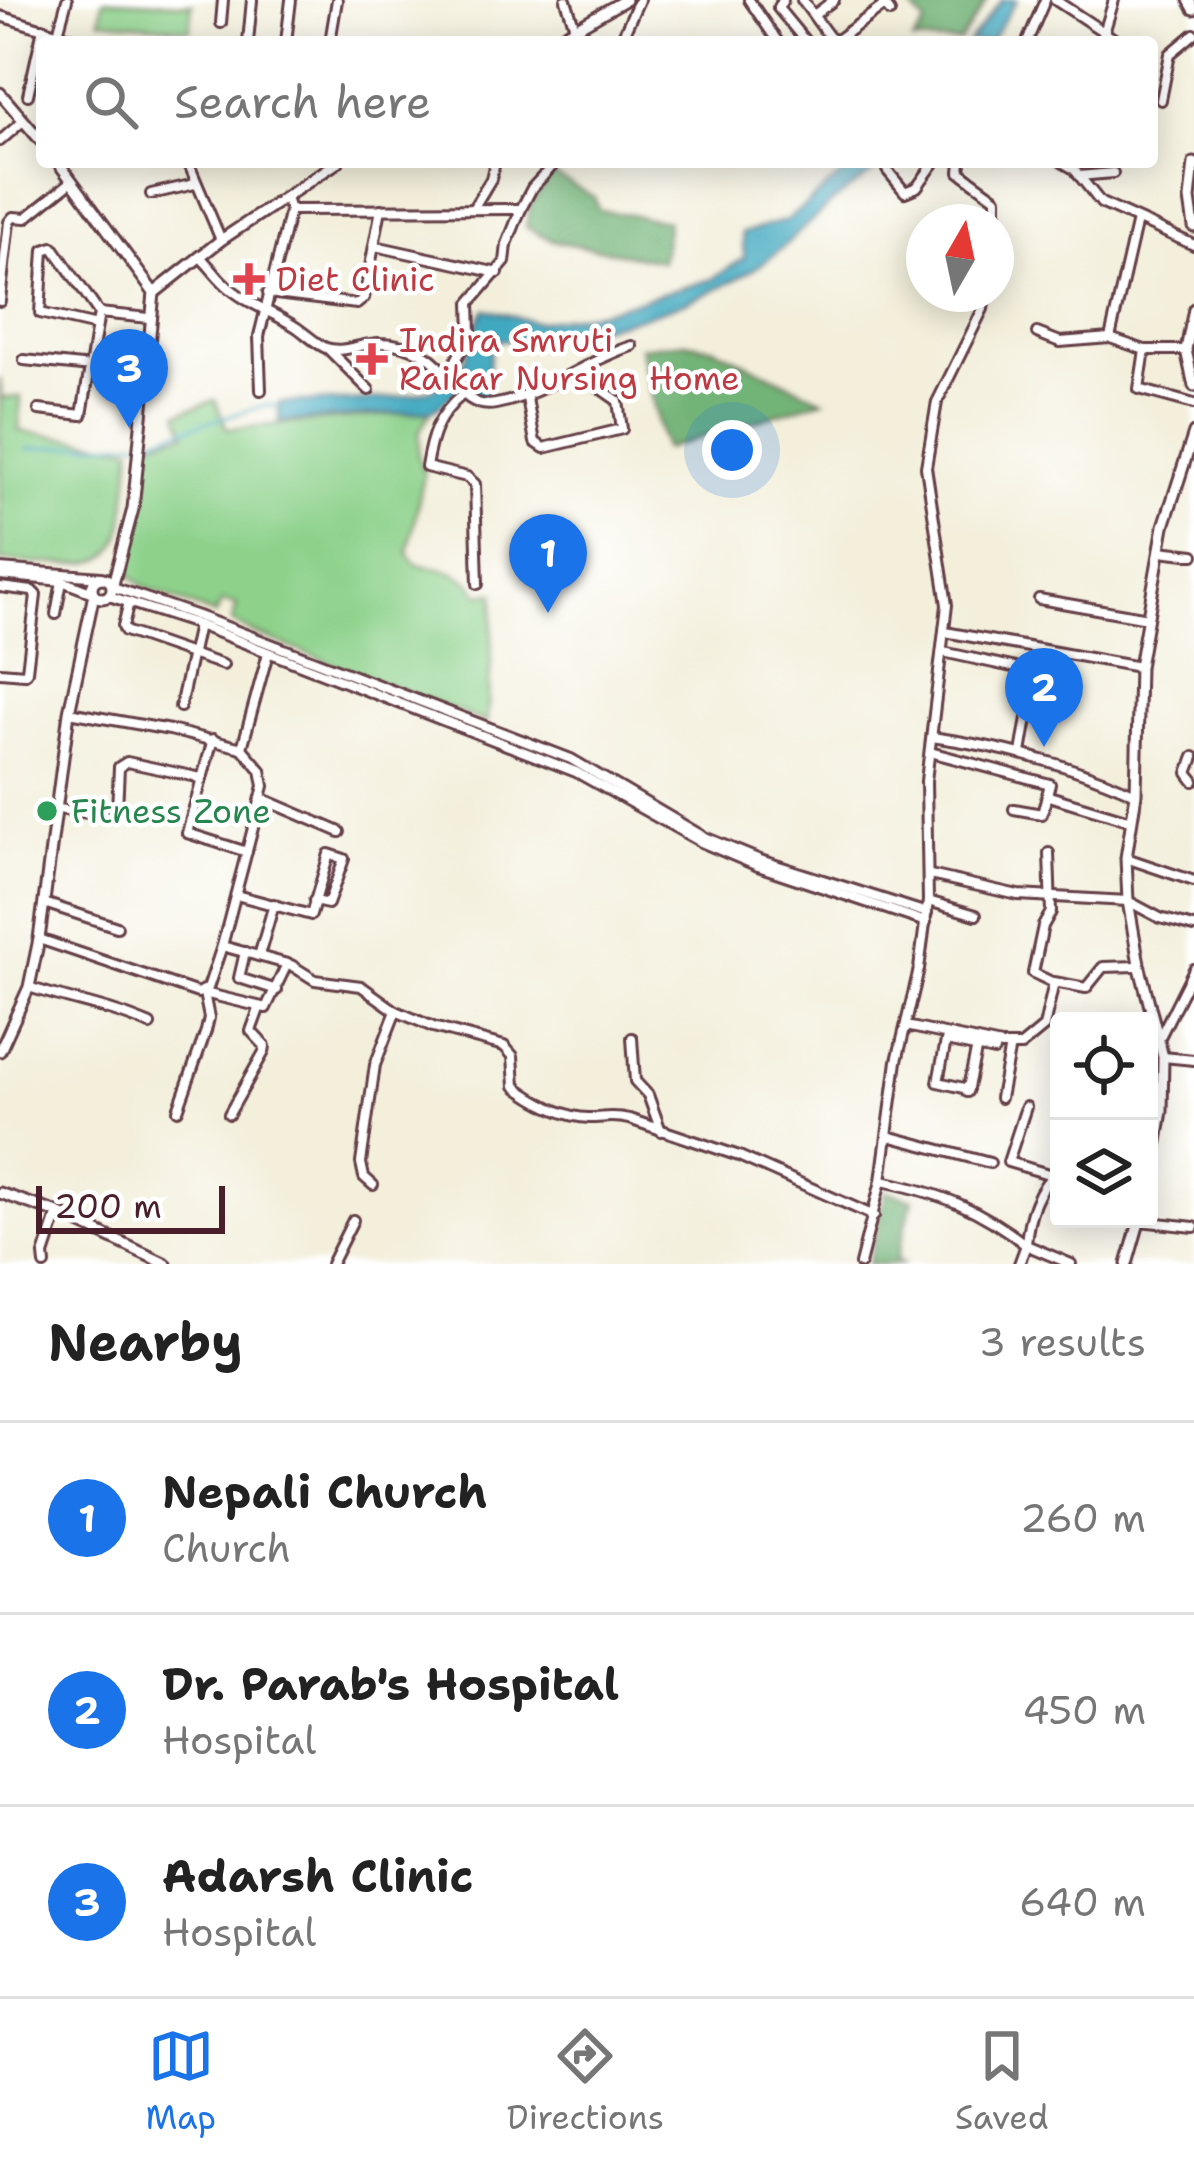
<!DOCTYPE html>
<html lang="en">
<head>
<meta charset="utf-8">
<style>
  :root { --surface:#fff; --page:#f6f6f6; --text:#222; --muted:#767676; --line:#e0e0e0; --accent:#1a73e8 }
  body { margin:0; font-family:"Shantell Sans",sans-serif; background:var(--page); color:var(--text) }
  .controls { position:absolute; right:36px; bottom:36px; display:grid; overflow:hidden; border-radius:12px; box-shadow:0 6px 30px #0003 }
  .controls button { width:108px; height:108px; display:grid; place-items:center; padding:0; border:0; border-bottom:3px solid var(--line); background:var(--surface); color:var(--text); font:60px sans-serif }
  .compass { position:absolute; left:906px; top:204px; width:108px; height:108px; border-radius:50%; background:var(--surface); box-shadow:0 6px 30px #0003; rotate:9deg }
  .scale { position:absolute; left:36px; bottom:30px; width:189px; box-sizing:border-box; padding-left:12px; border:6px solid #4a1f2b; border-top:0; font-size:33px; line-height:42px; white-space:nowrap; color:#4a1f2b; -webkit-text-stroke:9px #fff; paint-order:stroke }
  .you { position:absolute; left:732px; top:450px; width:42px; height:42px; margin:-30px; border:9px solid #fff; border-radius:50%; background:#1a73e8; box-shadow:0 0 0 18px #1a73e833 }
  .badge { display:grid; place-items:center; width:78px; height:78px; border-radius:50%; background:var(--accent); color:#fff; font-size:39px; font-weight:700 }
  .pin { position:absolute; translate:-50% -99px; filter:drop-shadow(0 3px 6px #0008) }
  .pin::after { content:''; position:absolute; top:63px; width:42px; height:36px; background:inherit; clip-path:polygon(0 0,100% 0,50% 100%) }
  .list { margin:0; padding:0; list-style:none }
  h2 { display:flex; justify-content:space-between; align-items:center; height:156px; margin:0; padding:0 48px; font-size:51px }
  h2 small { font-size:39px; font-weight:400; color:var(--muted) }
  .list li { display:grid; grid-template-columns:78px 1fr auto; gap:36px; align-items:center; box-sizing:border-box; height:192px; padding:0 48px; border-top:3px solid var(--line) }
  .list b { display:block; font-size:45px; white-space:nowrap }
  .list p { margin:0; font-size:39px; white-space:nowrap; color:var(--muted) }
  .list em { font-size:39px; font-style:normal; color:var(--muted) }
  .icon { flex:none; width:66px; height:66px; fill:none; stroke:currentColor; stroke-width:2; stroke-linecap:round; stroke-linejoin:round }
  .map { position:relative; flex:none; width:1194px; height:1264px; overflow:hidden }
  .search { position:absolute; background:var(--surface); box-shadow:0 6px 30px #0003; left:36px; right:36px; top:36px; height:132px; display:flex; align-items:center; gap:30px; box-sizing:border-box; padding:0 42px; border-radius:12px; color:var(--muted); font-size:45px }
  .sheet { height:732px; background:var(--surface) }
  nav { display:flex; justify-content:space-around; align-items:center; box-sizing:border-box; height:168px; border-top:3px solid var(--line); background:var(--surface); font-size:33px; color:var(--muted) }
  nav a { display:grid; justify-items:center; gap:6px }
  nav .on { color:var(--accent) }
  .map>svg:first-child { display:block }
  .green { fill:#8dd18b; stroke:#6c785b; stroke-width:3 }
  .forest { fill:#72b377; stroke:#5e6951; stroke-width:3 }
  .water { fill:#3fa8bf; stroke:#446475; stroke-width:3 }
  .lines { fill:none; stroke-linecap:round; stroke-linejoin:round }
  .stream { stroke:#3fa8bf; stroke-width:3 }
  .minor-casing { stroke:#633e45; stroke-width:14 }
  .major-casing { stroke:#633e45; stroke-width:15 }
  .minor { stroke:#fff; stroke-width:8 }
  .major { stroke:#fff; stroke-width:9 }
  .health-dot { fill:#e0444e; stroke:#fff; stroke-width:4.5 }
  .leisure-dot { fill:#2e9e5b; stroke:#fff; stroke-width:4.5 }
  .labels { text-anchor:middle; stroke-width:9; stroke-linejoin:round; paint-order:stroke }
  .health-label { font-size:33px; fill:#be3a42; stroke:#fff; text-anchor:start }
  .leisure-label { font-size:33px; fill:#27864d; stroke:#fff; text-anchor:start }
</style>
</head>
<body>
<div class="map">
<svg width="1194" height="1264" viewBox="0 0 1194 1264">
  <rect width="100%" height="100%" fill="#fff"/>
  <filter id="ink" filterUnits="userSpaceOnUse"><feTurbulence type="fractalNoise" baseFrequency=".00833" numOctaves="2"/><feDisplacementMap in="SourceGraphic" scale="24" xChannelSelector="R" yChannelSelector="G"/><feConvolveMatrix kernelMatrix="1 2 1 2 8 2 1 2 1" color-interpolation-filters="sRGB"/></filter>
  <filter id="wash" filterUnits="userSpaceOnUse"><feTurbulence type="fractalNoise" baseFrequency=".004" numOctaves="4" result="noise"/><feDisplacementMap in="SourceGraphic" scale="48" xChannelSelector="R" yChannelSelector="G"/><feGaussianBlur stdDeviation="2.7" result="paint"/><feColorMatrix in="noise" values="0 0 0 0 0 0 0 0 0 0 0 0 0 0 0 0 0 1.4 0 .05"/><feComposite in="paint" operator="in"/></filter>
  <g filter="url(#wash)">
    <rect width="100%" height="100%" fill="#f3efdb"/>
    <g class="green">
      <polygon points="103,0 192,4 190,29 100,20"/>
      <path d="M0,378L2,398L21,397L19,431L132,447C120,574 126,568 0,561Z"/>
      <path d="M215,400L227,429L431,411L420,430L418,456L424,474L408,553L415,564C439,568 466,571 479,594L495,593L487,723L253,633L232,622L237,605L222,602L215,615L144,587L130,575L129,562L147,442L186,433L178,413Z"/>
    </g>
    <g class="forest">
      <polygon points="905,0 987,0 960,42 913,42 926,24"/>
      <polygon points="552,174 594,197 599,210 668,221 662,261 554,241 526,227 531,203"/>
      <polygon points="685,342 715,348 823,400 664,449 640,347"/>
      <polygon points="886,1191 913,1199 896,1261 905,1264 868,1264"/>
    </g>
    <g class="water">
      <polygon points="1002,0 1017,0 990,42 969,42"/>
      <path d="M858,162H886C870,177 851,187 834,201C805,224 782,253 749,272C677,315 574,338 492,341L485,401L470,397L463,388C450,394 443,406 431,411L279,422V403C323,399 421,407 454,376C472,358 470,327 486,309L535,322L602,311L712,279L744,258L742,233L787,220Z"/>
    </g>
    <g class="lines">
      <polyline class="stream" points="27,449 143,441 267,405 277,406"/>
    </g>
  </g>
  <g filter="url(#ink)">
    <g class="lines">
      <defs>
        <g id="minor">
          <polyline points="566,0 576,31"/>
          <polyline points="749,0 778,42"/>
          <polyline points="783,0 778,8 806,42"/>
          <polyline points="802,0 833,42"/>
          <polyline points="881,0 890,12"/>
          <polyline points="1055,0 1119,42"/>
          <polyline points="814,15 834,0"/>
          <polyline points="0,16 87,42"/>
          <polyline points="221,23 223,0"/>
          <polyline points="58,33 67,0"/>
          <polyline points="1104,33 1114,0"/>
          <polyline points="248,42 252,0"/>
          <polyline points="286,42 291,0"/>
          <polyline points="330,42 337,0"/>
          <polyline points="620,42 639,0"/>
          <polyline points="834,42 885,5"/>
          <polyline points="1027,42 1045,0"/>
          <polyline points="28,95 43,28"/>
          <polyline points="1161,100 1170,54 1194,34"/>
          <polyline points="0,141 23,121"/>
          <polyline points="133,162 135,162"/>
          <polyline points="188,162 221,240"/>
          <polyline points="891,162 887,170 905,192 917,187 935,162"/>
          <polyline points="961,162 960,172 996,198 996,223"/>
          <polyline points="1062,162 1074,169 1101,203 1194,245"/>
          <polyline points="1079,176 1113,173"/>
          <polyline points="151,194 195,184"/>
          <polyline points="474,207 491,179 495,162"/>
          <polyline points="290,210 521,209"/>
          <polyline points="1137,220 1110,338 1145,350 1186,350"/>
          <polyline points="375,246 498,273"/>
          <path d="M200,257C209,265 216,276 225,284C245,303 273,312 296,327C305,333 316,344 326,348C345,354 363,342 381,343C396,343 412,348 425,355C452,370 461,411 496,404C545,395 586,360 632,346"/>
          <polyline points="268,293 357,304 364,298 381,209"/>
          <polyline points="0,301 9,222 13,217 26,218 72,181"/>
          <polyline points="99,313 149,318"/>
          <polyline points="1037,333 1060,342 1110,338"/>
          <polyline points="328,349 369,390"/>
          <polyline points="1145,350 1139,389 1194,404"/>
          <polyline points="24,360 91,367"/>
          <polyline points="449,373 471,333 470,303 505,262 507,244 521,209 532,188 556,162"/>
          <polyline points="261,390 259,336 290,210 286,198"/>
          <polyline points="526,393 535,442 544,448 622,429 618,401 598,387 591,364"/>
          <path d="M462,395C437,416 431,436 426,467L467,477L475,484L478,584"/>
          <polyline points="39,410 82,415 99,313 53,247 44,250 40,313 97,326"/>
          <polyline points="1160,551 1194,555"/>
          <polyline points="0,569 101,577"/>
          <polyline points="0,575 62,581 93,593"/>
          <polyline points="0,587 32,591 36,595 27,671 25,674 0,672"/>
          <polyline points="113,587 198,616 571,759 704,837 760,860 927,913"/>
          <polyline points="109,596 193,623 576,772 701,842 758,866 926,922"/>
          <polyline points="1039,599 1148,618"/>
          <polyline points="129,602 123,626 125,631 223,665"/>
          <polyline points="56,614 62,581"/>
          <polyline points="945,632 1139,667"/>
          <polyline points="943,652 1035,672 1021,753"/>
          <polyline points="180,707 198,625"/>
          <polyline points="69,712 170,730 242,748"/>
          <path d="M932,737C1003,747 1070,764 1136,794"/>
          <polyline points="213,739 187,833 247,852"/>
          <polyline points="930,752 1050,784 1042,814 1014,809"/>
          <polyline points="1194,757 1188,773 1194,781"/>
          <polyline points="1049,796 1132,821"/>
          <polyline points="261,798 340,832"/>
          <polyline points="58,809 112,816 117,811 119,767 127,762 201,778"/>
          <polyline points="1049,853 1051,912 1043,926 1033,973 1054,983"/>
          <polyline points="1126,858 1194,881"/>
          <polyline points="930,875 1018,895 1128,901 1160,918 1194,927"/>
          <polyline points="236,895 311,915 329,854 344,859 328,904 314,901"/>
          <polyline points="928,901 976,915"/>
          <polyline points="44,903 117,927"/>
          <path d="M39,939L198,993L208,988L222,946L291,965L315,980L361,986L396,1011L433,1027L504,1046L513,1056L515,1086C533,1100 565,1118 589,1118C604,1118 613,1115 629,1119L739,1156L874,1216"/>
          <polyline points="222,946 264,786 261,770 242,748 268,653"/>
          <polyline points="245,952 239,978 277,990"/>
          <polyline points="259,956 274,904"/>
          <path d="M29,987C70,1001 110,1007 150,1025"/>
          <polyline points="906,1026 1001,1046 1021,1046 1044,1027 1054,982 1086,988 1103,967 1139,966"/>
          <polyline points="632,1038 635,1081 648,1095 661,1131"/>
          <polyline points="1158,1041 1194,969"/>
          <polyline points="1163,1057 1194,1060"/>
          <polyline points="968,1089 938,1082 946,1041 994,1051"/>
          <polyline points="967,1092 978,1042"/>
          <polyline points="1000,1098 1010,1046"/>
          <polyline points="1026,1107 1008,1162 1052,1175"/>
          <polyline points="178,1110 206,1031 209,1018 204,993 266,1008 287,964"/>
          <polyline points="229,1114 264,1052 265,1046 251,1031 259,1009"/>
          <polyline points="888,1136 990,1163"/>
          <path d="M882,1181C940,1193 979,1208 1026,1245"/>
          <polyline points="373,1185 364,1177 361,1163 375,1065 396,1011"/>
          <polyline points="1140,1221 1194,1227"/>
          <path d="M1026,1244C1028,1218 1037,1187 1059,1170"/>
          <polyline points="45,1264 44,1255 58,1213"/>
          <polyline points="331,1264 353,1220"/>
          <polyline points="860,1264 881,1181 897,1061 919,969 928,901 926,781 947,605 926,467 937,402 983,309 985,294"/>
          <polyline points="1019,1264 1026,1245 1071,1264"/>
        </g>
        <g id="major">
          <polyline points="1189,0 1194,9"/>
          <polyline points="551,42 625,0"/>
          <polyline points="0,93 42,142"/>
          <polyline points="58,162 154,293 133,509 113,584"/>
          <polyline points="1194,163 1190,199 1194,227"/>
          <polyline points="154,293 221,240 338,162"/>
          <polyline points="1194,309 1186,350 1194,386"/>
          <circle cx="102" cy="588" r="10"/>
          <polyline points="0,1051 29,987 39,939 69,712 94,594"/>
          <polyline points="1149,1189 1162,1111 1163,1057 1139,964 1128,901 1126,858 1136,794 1139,667 1164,526 1194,433"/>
          <polyline points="0,1193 58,1213 166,1264"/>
          <polyline points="1127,1264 1140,1219"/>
        </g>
      </defs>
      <use href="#minor" class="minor-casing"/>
      <use href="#major" class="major-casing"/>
      <use href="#minor" class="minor"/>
      <use href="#major" class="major"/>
    </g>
  </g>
  <g class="health-dot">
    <path d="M243 261h12v12h12v12h-12v12h-12v-12h-12v-12h12z"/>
    <path d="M366 341h12v12h12v12h-12v12h-12v-12h-12v-12h12z"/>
  </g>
  <circle class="leisure-dot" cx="47" cy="811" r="12"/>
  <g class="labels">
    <g class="health-label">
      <text x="276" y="291">Diet Clinic</text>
      <text x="399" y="352">Indira Smruti<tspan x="399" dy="38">Raikar Nursing Home</tspan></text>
    </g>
    <g class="leisure-label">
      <text x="71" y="823">Fitness Zone</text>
    </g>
  </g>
</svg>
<div class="controls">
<button><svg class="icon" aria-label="locate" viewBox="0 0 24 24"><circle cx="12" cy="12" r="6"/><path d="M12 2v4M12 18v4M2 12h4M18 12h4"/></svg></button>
<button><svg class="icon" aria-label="layers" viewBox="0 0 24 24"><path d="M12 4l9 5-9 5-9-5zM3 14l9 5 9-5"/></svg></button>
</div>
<svg class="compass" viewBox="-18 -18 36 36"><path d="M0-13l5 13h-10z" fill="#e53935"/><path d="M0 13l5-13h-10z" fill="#767676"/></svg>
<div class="scale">200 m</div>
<div class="you"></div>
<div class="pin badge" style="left:548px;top:613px">1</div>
<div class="pin badge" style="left:1044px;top:747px">2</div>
<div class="pin badge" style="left:129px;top:428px">3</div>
<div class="search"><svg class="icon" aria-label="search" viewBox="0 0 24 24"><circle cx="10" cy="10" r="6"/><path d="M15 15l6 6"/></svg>Search here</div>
</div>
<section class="sheet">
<h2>Nearby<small>3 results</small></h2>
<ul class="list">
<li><span class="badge">1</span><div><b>Nepali Church</b><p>Church</p></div><em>260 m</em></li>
<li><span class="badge">2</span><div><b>Dr. Parab's Hospital</b><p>Hospital</p></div><em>450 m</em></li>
<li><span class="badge">3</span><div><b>Adarsh Clinic</b><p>Hospital</p></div><em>640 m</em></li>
</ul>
</section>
<nav>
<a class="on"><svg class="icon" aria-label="map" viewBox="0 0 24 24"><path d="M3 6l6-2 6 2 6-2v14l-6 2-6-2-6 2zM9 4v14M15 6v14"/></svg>Map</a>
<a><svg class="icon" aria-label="directions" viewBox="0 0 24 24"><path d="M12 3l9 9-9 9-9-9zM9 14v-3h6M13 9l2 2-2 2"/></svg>Directions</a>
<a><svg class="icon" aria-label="saved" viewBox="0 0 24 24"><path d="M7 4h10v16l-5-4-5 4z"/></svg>Saved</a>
</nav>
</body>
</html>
